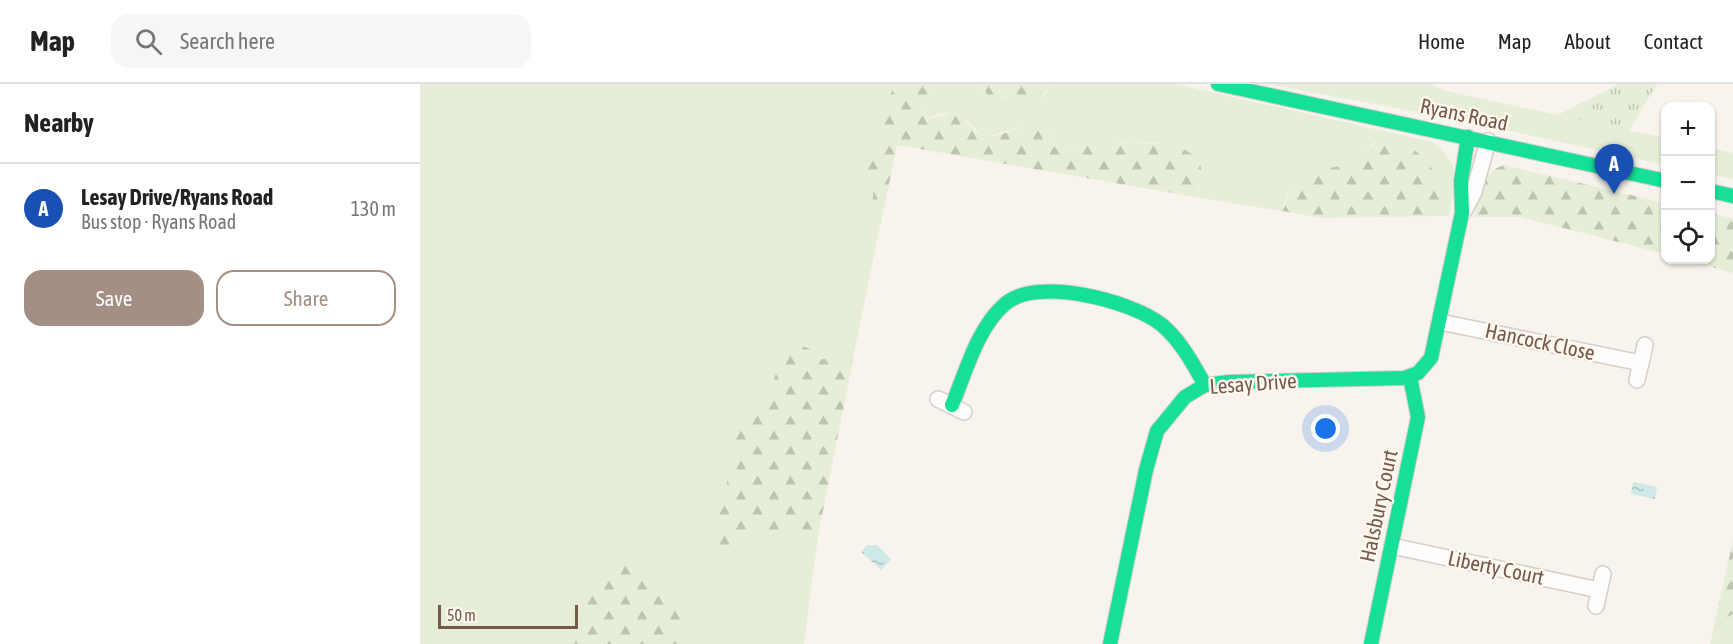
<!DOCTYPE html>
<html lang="en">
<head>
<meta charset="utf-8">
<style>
  :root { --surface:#fff; --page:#f6f6f6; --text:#222; --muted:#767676; --line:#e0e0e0; --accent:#a48f84 }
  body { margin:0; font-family:"Asap Condensed",sans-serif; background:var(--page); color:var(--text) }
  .controls { position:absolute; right:18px; top:18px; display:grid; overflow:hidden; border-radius:12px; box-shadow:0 2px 4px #0004 }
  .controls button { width:54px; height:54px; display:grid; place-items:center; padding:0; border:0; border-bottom:2px solid var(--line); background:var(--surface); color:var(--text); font:30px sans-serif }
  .scale { position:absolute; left:18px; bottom:15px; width:140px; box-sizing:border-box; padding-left:6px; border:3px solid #76594c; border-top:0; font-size:16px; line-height:21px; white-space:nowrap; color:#76594c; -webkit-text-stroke:4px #fff8ef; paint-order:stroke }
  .you { position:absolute; left:906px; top:345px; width:21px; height:21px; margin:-15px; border:4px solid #fff; border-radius:50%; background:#1a73e8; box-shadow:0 0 0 9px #1a73e833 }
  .badge { display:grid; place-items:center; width:39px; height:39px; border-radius:50%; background:var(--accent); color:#fff; font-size:20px; font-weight:700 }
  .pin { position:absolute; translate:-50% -50px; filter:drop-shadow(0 2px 3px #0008) }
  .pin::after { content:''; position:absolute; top:32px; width:21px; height:18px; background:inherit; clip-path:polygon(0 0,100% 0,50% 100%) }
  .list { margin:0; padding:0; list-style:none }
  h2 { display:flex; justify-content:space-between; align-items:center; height:78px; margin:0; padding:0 24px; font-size:26px }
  h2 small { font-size:20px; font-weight:400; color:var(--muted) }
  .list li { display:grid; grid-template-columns:39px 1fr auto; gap:18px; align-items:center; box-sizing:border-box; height:90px; padding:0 24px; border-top:2px solid var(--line) }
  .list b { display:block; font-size:22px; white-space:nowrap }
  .list p { margin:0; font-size:20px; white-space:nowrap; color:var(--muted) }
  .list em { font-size:20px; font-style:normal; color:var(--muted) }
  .actions { display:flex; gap:12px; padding:18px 24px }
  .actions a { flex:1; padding:14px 0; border:2px solid var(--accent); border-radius:18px; text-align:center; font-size:21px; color:var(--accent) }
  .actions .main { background:var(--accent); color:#fff }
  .icon { flex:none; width:33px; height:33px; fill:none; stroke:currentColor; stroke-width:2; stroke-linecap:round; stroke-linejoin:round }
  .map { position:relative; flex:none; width:1313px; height:560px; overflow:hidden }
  header { display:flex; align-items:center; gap:36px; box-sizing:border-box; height:84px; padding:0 30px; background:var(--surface); border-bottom:2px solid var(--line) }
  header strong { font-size:28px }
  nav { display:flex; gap:33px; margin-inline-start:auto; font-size:21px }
  .search { width:420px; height:54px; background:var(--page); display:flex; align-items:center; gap:15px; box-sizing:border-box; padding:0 21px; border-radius:18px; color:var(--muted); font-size:22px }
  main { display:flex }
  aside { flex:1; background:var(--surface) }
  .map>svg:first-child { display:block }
  .grass { fill:#e6eed8 }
  .forest { fill:url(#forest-firs) }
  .park { fill:url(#park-tufts) }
  .water { fill:url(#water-ripples) }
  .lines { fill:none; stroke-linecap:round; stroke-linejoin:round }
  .street-casing { stroke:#d6ceca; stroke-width:18 }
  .fast-casing { stroke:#d7cec9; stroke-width:16 }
  .street { stroke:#fefdfc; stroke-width:15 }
  .fast { stroke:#16e098; stroke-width:14 }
  .labels { text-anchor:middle; stroke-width:5; stroke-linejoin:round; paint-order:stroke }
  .street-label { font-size:21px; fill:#76594c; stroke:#fff8ef }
</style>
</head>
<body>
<header>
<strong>Map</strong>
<div class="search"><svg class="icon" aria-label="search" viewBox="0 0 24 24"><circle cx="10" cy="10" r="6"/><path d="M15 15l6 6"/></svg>Search here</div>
<nav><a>Home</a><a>Map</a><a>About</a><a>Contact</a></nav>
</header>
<main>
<aside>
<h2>Nearby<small></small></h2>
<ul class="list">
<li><span class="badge" style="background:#1a4fb4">A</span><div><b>Lesay Drive/Ryans Road</b><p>Bus stop · Ryans Road</p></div><em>130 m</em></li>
</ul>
<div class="actions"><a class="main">Save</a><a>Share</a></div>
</aside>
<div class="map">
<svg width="1313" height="560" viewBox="0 0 1313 560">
  <defs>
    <pattern id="forest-firs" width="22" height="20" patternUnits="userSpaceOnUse" patternTransform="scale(1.5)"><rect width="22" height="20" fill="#e6eed8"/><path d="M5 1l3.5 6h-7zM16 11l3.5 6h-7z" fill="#bfc4b1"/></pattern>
    <pattern id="park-tufts" width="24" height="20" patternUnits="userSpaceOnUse" patternTransform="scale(1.5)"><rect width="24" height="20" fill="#e6eed8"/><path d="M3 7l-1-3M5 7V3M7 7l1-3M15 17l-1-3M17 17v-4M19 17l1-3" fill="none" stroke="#bfc4b1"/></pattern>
    <pattern id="water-ripples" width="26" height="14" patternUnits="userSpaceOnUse" patternTransform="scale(1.5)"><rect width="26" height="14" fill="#cfe8e8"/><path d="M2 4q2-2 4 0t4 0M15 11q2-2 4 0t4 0" fill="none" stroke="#adbfbe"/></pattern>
  </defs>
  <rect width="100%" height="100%" fill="#f8f3ed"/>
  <g class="grass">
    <polygon points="0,0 489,0 400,436 384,560 0,560"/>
    <path d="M518,0H561L564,8L582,15L593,9L623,13L632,0H756L1012,58C1045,84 1034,95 1029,132H1016L1019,101L955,58C946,66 936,77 924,82C889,96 873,80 862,127L775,113L780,103L765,66L733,58L689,60L668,58L647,67H641L635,64L628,48L605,42L569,52L560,50L547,36L525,29L507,34L503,31L504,23Z"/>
    <polygon points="847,0 1009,0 1026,7 1138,31 1199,0 1237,0 1209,46 1245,54 1245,81 1045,37"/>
    <polygon points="1291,64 1313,69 1313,95 1291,90"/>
    <polygon points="1313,457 1313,560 1290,560"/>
  </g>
  <g class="forest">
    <path d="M475,0H518L504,23L503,31L511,35C554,18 542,51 570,52C588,53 604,35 623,44C633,49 629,65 642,67C652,69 659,60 667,58C677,56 689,60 699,60C735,58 803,56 775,113L477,61L460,143L451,134L454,101L446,86L450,71L463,50V30Z"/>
    <polygon points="561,0 632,0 617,17 593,9 576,16 569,14"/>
    <path d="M965,53C987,56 1012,76 1019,100C1022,110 1018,122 1016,132L902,134L862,127L873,97L890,88L925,81Z"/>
    <path d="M1084,81L1245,119V170L1100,133H1054C1059,112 1061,88 1084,81Z"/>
    <polygon points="1291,129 1313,135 1313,189 1266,176 1290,176"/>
    <path d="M379,261L388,264L400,275L433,276L397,457C378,458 359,444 348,447C327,453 332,471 304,467L297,458L291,440L294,426L306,405L308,394L309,363L327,329L348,309L363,273L369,265Z"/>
    <polygon points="1313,457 1313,530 1301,537 1295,536"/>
    <path d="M200,481C205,481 210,481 215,482C225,485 263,521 266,531C268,539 267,552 265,560H151C163,532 168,492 200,481Z"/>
  </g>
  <polygon class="park" points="1199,0 1237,0 1209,46 1138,31"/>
  <g class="water">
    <polygon points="1213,398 1237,403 1235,415 1211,410"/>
    <polygon points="447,461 457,461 471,475 461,486 441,468"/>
  </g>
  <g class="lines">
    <defs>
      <g id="street">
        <polyline points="1044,127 1054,108 1068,57"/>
        <polyline points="1020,238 1221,279"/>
        <polyline points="1217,296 1225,261"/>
        <polyline points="518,315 544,328"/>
        <polyline points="972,462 1179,506"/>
        <polyline points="1176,522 1183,490"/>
      </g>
      <g id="fast">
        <polyline points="798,0 1246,97"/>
        <polyline points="1290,107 1313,112"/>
        <path d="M532,321C546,288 557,244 585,220C616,192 713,217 742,241C761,257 773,280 785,301"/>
        <polyline points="690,560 726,386 737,347 765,313 785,301 809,298 984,294 998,289 1011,274 1042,129 1041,97 1048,53"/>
        <polyline points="951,560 998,333 990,293"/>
      </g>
    </defs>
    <use href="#street" class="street-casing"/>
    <use href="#fast" class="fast-casing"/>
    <use href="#street" class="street"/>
    <use href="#fast" class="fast"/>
  </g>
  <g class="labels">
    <g class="street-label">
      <text transform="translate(1044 31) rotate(12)" y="7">Ryans Road</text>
      <text transform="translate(1120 258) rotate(12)" y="7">Hancock Close</text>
      <text transform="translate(833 300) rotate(-4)" y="7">Lesay Drive</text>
      <text transform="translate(959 422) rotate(-78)" y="7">Halsbury Court</text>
      <text transform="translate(1076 484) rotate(12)" y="7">Liberty Court</text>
    </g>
  </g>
</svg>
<div class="controls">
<button>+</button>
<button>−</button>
<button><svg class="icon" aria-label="locate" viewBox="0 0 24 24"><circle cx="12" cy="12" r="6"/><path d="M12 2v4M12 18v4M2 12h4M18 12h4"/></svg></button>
</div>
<div class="scale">50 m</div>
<div class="you"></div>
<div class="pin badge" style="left:1194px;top:110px;background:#1a4fb4">A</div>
</div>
</main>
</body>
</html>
